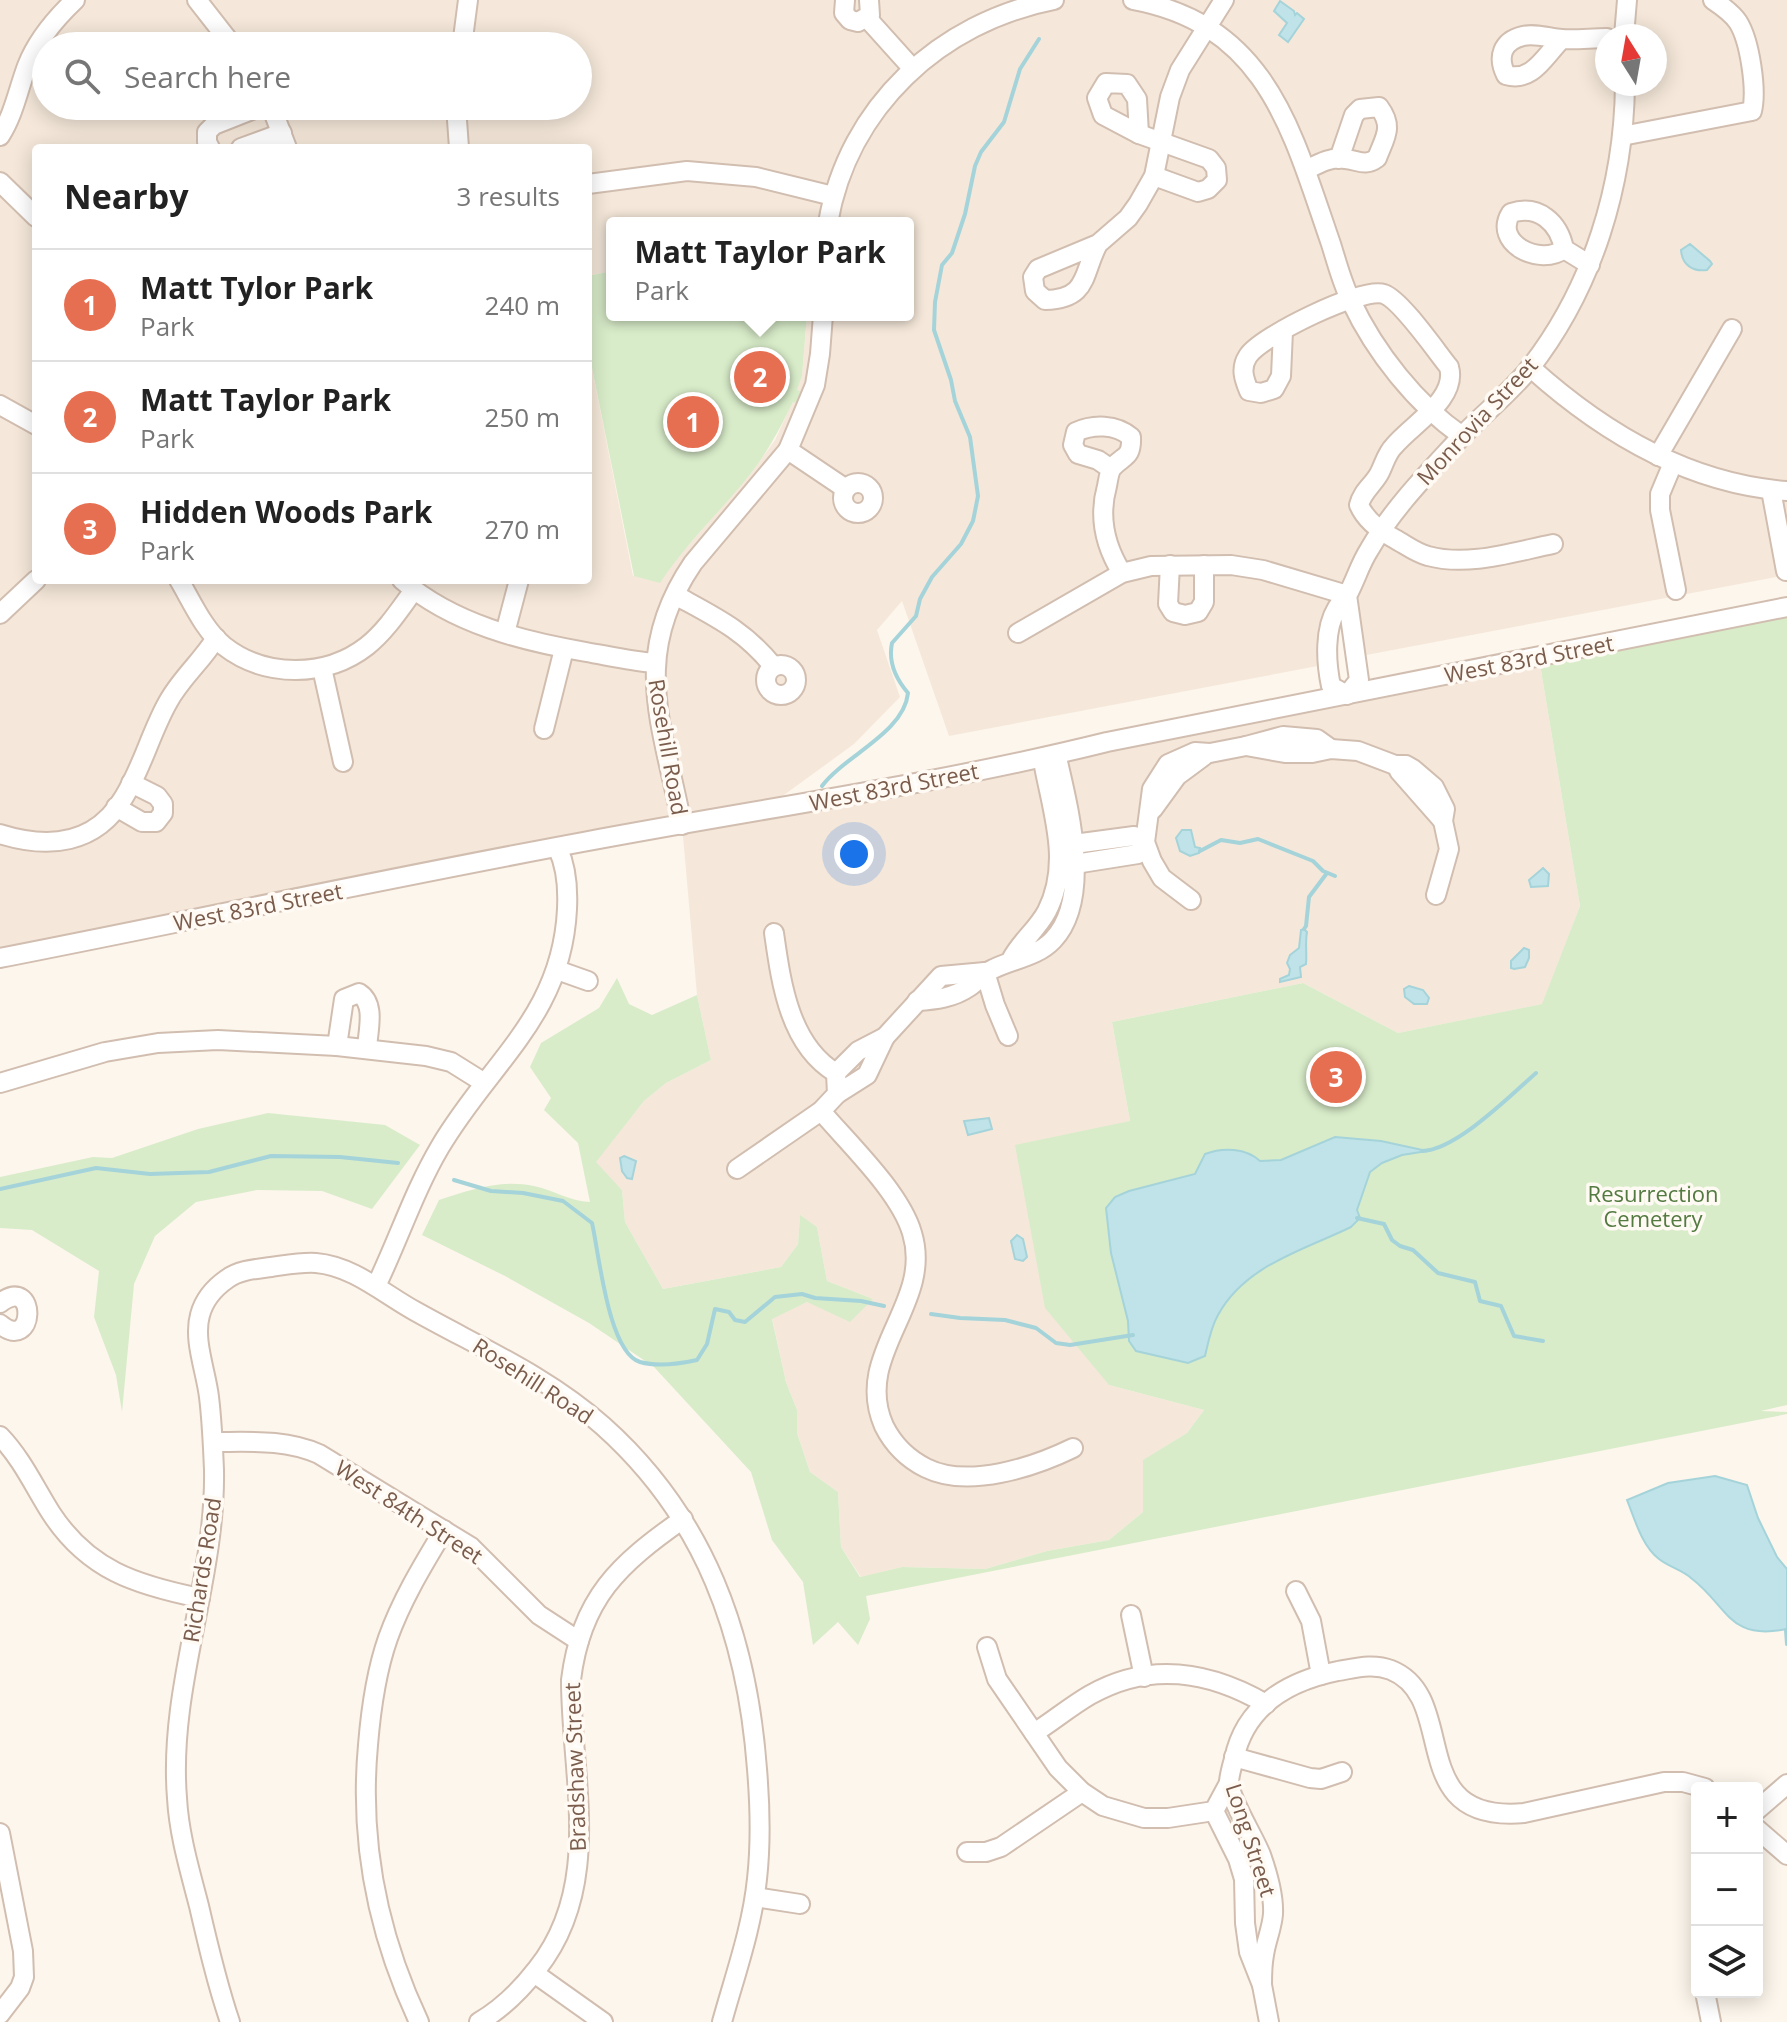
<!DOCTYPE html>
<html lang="en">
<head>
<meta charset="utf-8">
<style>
  :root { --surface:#fff; --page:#f6f6f6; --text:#222; --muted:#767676; --line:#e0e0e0; --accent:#e76f51 }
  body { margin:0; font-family:"Open Sans",sans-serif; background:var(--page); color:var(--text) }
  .controls { position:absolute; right:24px; bottom:24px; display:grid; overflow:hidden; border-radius:8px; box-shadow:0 4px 20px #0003 }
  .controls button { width:72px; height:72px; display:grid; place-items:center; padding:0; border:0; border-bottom:2px solid var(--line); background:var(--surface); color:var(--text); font:40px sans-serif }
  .compass { position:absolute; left:1595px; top:24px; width:72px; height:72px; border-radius:50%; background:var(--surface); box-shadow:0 4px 20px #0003; rotate:349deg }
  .you { position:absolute; left:854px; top:854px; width:28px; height:28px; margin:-20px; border:6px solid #fff; border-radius:50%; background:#1a73e8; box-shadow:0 0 0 12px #1a73e833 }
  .badge { display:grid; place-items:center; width:52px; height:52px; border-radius:50%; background:var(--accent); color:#fff; font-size:26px; font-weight:700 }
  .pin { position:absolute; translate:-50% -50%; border:4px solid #fff; box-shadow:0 2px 8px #0006 }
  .popup { position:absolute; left:606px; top:217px; width:308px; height:104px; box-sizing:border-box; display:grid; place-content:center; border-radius:8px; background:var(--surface); filter:drop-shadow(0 2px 6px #0005); font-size:26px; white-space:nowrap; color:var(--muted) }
  .popup b { font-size:30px; color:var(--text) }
  .popup::after { content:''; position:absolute; left:50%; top:100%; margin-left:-16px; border:16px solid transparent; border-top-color:var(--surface) }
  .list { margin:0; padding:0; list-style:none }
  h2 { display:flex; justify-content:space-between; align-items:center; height:104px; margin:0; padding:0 32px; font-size:34px }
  h2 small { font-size:26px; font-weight:400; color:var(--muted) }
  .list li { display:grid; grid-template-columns:52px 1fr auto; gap:24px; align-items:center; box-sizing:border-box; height:112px; padding:0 32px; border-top:2px solid var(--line) }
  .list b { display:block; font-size:30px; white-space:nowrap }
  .list p { margin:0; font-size:26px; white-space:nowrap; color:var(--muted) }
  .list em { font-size:26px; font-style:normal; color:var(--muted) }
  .icon { flex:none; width:44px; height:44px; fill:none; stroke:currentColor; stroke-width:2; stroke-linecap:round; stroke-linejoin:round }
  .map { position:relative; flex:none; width:1787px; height:2022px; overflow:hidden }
  .search { position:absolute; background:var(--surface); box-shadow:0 4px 20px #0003; left:32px; top:32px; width:560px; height:88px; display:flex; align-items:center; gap:20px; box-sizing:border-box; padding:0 28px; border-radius:44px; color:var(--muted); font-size:30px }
  .panel { position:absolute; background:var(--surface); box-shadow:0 4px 20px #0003; left:32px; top:144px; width:560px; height:440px; border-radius:8px }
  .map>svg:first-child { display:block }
  .residential { fill:#f5e8da; fill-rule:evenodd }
  .green { fill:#d8ecc9 }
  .water { fill:#bfe3e8; stroke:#a5d3da; stroke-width:2 }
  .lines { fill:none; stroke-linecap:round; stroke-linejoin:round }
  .stream { stroke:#a5d3da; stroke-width:4 }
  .minor-casing { stroke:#d1beb0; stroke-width:22 }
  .minor { stroke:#fff; stroke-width:18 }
  .labels { text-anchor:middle; stroke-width:7; stroke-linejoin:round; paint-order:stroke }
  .street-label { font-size:22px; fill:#7a5c4d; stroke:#fffaf3 }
  .park-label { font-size:22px; fill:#537a41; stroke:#fffaf3 }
</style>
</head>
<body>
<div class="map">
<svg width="1787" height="2022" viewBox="0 0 1787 2022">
  <rect width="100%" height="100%" fill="#fdf6ec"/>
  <g class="residential">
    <path d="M0,0H1787V575L1361,656L1355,623L1356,591L1341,583L1329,614L1323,665L949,736L902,601L877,630L900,697L854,744L773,803L0,953ZM1607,36H1655V84H1607ZM46,46H578V106H46ZM36,148H588V276L612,271V223H908V315H807L802,376L796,391L800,403L793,401L775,440L752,472L674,562L633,576L588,348V580H36Z"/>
    <polygon points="1540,664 1580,906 1543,1004 1398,1033 1303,983 1112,1022 1130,1121 1109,1385 1204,1410 1187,1433 1144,1460 1143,1512 1109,1540 1047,1551 985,1569 902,1567 861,1577 841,1547 838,1492 810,1472 797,1433 797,1410 786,1382 772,1318 807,1302 873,1299 827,1281 817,1227 800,1216 798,1244 781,1267 663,1289 625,1222 622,1190 595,1162 644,1101 666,1083 711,1060 697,995 682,825"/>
  </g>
  <g class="green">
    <path d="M612,271V315H807L802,376L797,390L804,393L800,404L793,402C781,426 769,450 752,472C722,510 687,542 660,583L634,576L588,348V276Z"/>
    <path d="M1787,615V1405L1761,1411L1787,1412V1414L866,1596L870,1619L858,1645L838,1622L813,1645L803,1582L772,1540L751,1472L654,1367L589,1323L505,1276L422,1235L439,1200C471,1190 500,1179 534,1186C553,1190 569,1201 590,1202L578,1143L544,1110L551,1098L530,1067L541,1043L599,1008L617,978L629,1004L652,1015L697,995L711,1060L666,1083L644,1101L596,1162L622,1190L625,1222L663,1289L781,1267L798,1244L800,1215L817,1227L827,1281L873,1299L850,1322L807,1302L772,1319L786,1382L797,1410V1433L810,1472L838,1492L841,1547L860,1577L902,1567L985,1569L1047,1551L1109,1540L1143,1512V1460L1187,1433L1204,1410L1109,1385L1045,1308L1015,1145L1130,1121L1112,1022L1303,983L1398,1033L1542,1004L1580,906L1540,664Z"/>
    <polygon points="268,1113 385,1125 420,1145 372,1209 322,1191 257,1190 196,1202 155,1236 134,1284 122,1412 116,1375 94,1317 99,1271 32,1230 0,1228 0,1177 93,1157 112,1158 198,1129"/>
  </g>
  <g class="water">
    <polygon points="1280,1 1294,11 1295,15 1297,13 1304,19 1288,42 1279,35 1287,23 1274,11"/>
    <path d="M1690,244L1710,261L1712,264L1707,270C1693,272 1682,265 1681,250Z"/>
    <polygon points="1182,830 1191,830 1195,847 1200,848 1199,853 1190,856 1180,851 1176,838"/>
    <polygon points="1543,868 1549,874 1548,886 1531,887 1529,880"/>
    <path d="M1304,929L1307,932C1305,943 1307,952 1306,964L1300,967L1301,977L1280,982V979L1289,975L1290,969L1287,963L1290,955L1299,948L1301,930Z"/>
    <polygon points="1524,948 1529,950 1529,958 1525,967 1514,969 1511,968 1511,961"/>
    <polygon points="1409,986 1423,990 1429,998 1427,1004 1414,1004 1405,997 1404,989"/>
    <polygon points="989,1118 992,1129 968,1135 964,1121"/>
    <path d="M1335,1137L1381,1141L1427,1151L1402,1155L1382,1163L1370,1172L1357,1210L1360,1218L1351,1227C1304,1250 1245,1265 1218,1315C1211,1327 1208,1343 1205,1356L1188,1363L1136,1351L1129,1341L1128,1321L1111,1253L1106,1208L1115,1197L1129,1191L1195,1174L1205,1154C1223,1147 1246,1148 1260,1161L1281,1160Z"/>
    <polygon points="624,1156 636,1161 632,1179 627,1178 622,1171 620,1158"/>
    <polygon points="1017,1235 1023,1239 1027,1257 1023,1261 1015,1259 1011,1241"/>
    <path d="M1715,1476L1747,1485L1758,1518L1777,1557L1787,1569V1629C1728,1641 1729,1607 1691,1578C1682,1570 1669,1567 1659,1559C1642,1546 1635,1520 1627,1500L1668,1483Z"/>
  </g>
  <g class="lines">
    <g class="stream">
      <path d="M822,786C844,756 904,733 908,693C896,679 888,662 892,643L916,616L920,599L932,577L961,544L973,521L978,496L970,437L955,401L951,380L934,330L935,302L942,265L952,253L965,214L975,166L981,152L1004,122L1020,69L1039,39"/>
      <polyline points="1200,851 1221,840 1240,843 1258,839 1313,861 1323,871 1335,876"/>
      <polyline points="1304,929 1306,926 1309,897 1327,873"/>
      <path d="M1422,1151C1456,1150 1510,1096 1536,1073"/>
      <path d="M454,1180L491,1191L523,1193L563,1201L592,1223C599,1253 608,1352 640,1362C658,1367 679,1364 697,1360L707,1344L715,1309L729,1312L735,1320L745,1322L775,1297L802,1294L815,1298L861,1301L884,1306"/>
      <polyline points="0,1189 96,1168 150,1174 209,1172 271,1156 340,1157 398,1163"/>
      <polyline points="1357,1218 1384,1224 1392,1240 1400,1246 1413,1250 1438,1273 1475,1282 1480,1301 1501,1306 1514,1336 1543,1341"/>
      <polyline points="931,1314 960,1318 1005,1320 1036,1328 1056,1343 1070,1345 1133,1335"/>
      <polyline points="1786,1630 1787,1644"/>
    </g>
    <defs>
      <g id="minor">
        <polyline points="197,0 233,46"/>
        <polyline points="845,0 844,13 850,20 858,22 870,15 869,0"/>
        <path d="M1133,0C1268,25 1292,132 1331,244C1337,263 1342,283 1351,301C1375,352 1416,404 1462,436"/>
        <polyline points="867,18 912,68"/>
        <polyline points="1624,36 1627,0"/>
        <path d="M1562,39C1545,55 1533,83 1506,75C1497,57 1502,41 1523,36C1535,33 1549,38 1562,39C1576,40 1592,38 1607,38"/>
        <polyline points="462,46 468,0"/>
        <polygon points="1106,83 1127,84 1137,99 1139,134 1103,115 1097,98"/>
        <polyline points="271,106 287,148"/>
        <polyline points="456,106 459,148"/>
        <polyline points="1139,134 1209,159 1216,168 1217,180 1208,189 1198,192 1154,176"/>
        <path d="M0,136C14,114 18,90 27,66C37,40 55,19 75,0"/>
        <path d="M1622,136L1752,111C1757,90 1750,41 1738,22C1732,13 1722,6 1713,0"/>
        <polyline points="210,148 207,142 207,132 214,125 262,106"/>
        <polyline points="241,148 282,133"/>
        <path d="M1306,170C1318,164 1332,156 1345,159C1358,160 1365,167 1377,158C1385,137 1394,127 1379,107L1360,109L1354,115L1339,159"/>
        <polyline points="0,182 36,217"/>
        <polyline points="588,184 687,171 756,177 833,196"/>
        <path d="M828,223C848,107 940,22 1054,0"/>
        <path d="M1098,244C1082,274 1089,299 1045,300L1035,291L1033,277L1038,269L1098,244L1128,218L1138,204L1154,176L1170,97L1180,70L1224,0"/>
        <path d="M1564,249C1540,267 1492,243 1511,213C1539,204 1559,223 1564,249L1590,265"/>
        <path d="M1283,331L1281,376L1274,389L1261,393L1249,391C1244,379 1240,368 1248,356C1261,336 1361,287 1384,294C1401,300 1436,351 1449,367C1458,399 1412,424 1394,446C1386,454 1384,465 1379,474C1372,486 1362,492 1359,505C1366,521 1380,531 1395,539C1406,545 1416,553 1428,556C1468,567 1513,552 1553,544"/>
        <path d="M1530,367C1602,432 1688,484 1787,491"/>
        <polyline points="0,405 36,425"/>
        <polyline points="788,450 846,489"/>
        <polyline points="1658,456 1732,329"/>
        <polyline points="1673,463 1660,494 1660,510 1676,590"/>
        <path d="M1111,469L1098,460L1078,454L1073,445L1076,432C1093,424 1116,424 1131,437C1132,459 1123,455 1112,468C1109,472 1108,481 1107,486C1098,518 1105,546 1122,573"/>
        <circle cx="858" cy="498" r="15"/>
        <polyline points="1771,490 1786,571"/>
        <polyline points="1170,565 1168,604 1173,612 1185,615 1198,612 1204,602 1204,565"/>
        <path d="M179,580C192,602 204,630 224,646C265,678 326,678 367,646C386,631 400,609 414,590"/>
        <path d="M402,580C453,624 522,641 586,652C609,656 631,661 654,663"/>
        <path d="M675,595C715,617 744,630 773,666"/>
        <path d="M1347,595L1359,680L1347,695L1331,686C1326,662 1324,629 1337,608C1340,603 1345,599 1348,594C1356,579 1360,564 1369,550C1393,508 1429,472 1461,437C1484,413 1509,394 1530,368C1593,287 1624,185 1625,84"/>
        <polyline points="0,614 36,580"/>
        <polyline points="505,633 519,580"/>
        <polyline points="1018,633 1122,573 1151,566 1231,565 1263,570 1347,595"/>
        <circle cx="781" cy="680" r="15"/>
        <polyline points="322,668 343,762"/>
        <polyline points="544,729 564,649"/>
        <polyline points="1246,746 1285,753 1312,753 1331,749 1358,751 1395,765 1406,765 1413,769 1434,787 1445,809 1443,821 1449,849 1436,895"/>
        <polyline points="1399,771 1443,821"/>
        <polyline points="116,807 142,822 156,822 163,813 163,804 157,796 131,783"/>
        <polyline points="1153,809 1177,776 1204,756"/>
        <path d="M682,825C663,725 629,657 693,563L788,450L815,385L820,354L823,315"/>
        <path d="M0,834C48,849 96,845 124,797C142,768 151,732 168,702C181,678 202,661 216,638"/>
        <polygon points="1134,836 1145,842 1138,854 1075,864 1060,855 1074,844"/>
        <polyline points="1191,900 1162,878 1152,861 1145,842 1152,789 1168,764 1195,752 1210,753 1246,746 1283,736 1317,739 1331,749"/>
        <path d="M774,933C781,982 789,1045 836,1073"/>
        <path d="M0,958C194,920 388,878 583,842C757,809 934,785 1107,742L1787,607"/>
        <polyline points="557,970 588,981"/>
        <polyline points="985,972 995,1005 1008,1036"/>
        <path d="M917,1001C935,1000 953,998 969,987C978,981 983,973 993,969C1013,959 1037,957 1053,940C1092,899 1069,810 1058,762L1048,757L1044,766C1053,814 1071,864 1047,911C1037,930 1020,942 1011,960"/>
        <path d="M337,1046L344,999L359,993C376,1004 368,1030 367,1048"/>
        <polyline points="836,1073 858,1051 885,1037 941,976 985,972"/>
        <polyline points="0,1083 105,1052 158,1043 218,1040 337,1046 426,1056 451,1062 483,1082"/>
        <polyline points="837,1094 867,1075 885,1037"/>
        <path d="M821,1111C849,1144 900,1192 912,1233C934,1304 852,1354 884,1426C893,1444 908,1459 926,1468C968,1489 1034,1467 1073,1448"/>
        <polyline points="737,1169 821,1111 837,1094 836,1073"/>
        <path d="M376,1286C398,1241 414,1191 440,1147C490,1062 562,1016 567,909C568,889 566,866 558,849"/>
        <path d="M0,1303C38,1274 35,1354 0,1324"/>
        <path d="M0,1436C22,1459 34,1486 51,1513C88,1570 136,1585 200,1598"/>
        <path d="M213,1442C250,1442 285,1439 319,1454L471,1547L539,1615L579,1641"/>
        <polyline points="1296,1591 1311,1621 1321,1675"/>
        <polyline points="1131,1615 1144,1677"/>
        <polyline points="987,1647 997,1679 1058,1768 1082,1792 1103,1806 1144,1818 1168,1818 1214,1811 1229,1783"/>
        <path d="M1034,1733C1053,1721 1071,1706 1090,1695C1150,1661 1209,1671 1266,1704"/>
        <polyline points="1234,1757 1310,1778 1321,1779 1342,1772"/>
        <polyline points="1757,1810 1787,1784"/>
        <polyline points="1214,1811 1238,1859 1244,1879 1245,1923 1249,1952 1262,1985 1269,2022"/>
        <polyline points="1757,1829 1787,1855"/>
        <polyline points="0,1833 23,1951 24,1977 20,1988 0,2014"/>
        <polyline points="967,1852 986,1852 1001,1847 1082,1792"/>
        <polyline points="755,1897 800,1904"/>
        <polyline points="534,1973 603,2022"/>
        <path d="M1262,1985C1262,1976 1262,1965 1264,1955C1266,1941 1272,1928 1273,1914C1274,1896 1267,1872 1261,1855C1254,1837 1230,1799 1229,1783C1229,1776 1232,1766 1234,1759C1245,1706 1288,1681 1338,1671C1356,1668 1373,1663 1391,1670C1461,1698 1402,1824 1524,1813L1664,1782H1683L1705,1788"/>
        <polyline points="1705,1992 1711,2022"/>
        <path d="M230,2022C217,1984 208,1945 199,1906C190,1871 179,1835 177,1798C168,1687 216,1581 214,1470C213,1446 212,1421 209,1397C206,1371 193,1340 200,1315C204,1300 214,1288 227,1279C239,1270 256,1269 271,1267C286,1265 301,1262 316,1263C353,1266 384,1294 415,1311C479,1347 547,1376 603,1426C705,1517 747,1635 757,1769C760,1805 761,1843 757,1879C752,1928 735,1975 722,2022"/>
        <path d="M419,2022C377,1933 359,1843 368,1745C371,1708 376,1672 388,1638C402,1599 423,1565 444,1530"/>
        <path d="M479,2022C503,2008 520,1991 537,1969C604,1885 571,1778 571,1680C581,1598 619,1564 683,1519"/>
      </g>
    </defs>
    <use href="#minor" class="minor-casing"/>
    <use href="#minor" class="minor"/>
  </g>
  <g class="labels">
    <g class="street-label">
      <text transform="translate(1477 421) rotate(-47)" y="8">Monrovia Street</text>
      <text transform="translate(1529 659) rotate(-11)" y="8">West 83rd Street</text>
      <text transform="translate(668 747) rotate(80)" y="8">Rosehill Road</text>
      <text transform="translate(894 787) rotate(-11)" y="8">West 83rd Street</text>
      <text transform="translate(258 907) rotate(-11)" y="8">West 83rd Street</text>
      <text transform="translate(533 1381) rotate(33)" y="8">Rosehill Road</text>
      <text transform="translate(409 1512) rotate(33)" y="8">West 84th Street</text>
      <text transform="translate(202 1570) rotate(-81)" y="8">Richards Road</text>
      <text transform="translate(575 1767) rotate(-92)" y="8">Bradshaw Street</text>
      <text transform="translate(1251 1840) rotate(72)" y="8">Long Street</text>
    </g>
    <g class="park-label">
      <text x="1653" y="1202">Resurrection<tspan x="1653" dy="25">Cemetery</tspan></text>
    </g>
  </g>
</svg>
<div class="controls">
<button>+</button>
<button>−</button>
<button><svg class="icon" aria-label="layers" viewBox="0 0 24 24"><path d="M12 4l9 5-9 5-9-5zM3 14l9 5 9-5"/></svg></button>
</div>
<svg class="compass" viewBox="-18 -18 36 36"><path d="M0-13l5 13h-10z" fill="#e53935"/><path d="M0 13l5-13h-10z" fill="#767676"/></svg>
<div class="you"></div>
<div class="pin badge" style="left:693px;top:422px">1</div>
<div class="pin badge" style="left:760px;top:377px">2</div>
<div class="popup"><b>Matt Taylor Park</b>Park</div>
<div class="pin badge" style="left:1336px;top:1077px">3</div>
<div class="search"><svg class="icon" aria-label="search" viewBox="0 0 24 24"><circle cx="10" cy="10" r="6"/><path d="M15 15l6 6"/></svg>Search here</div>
<section class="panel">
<h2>Nearby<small>3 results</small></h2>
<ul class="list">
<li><span class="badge">1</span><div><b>Matt Tylor Park</b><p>Park</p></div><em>240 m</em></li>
<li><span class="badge">2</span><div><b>Matt Taylor Park</b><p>Park</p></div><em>250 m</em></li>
<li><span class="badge">3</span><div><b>Hidden Woods Park</b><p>Park</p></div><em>270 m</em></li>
</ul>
</section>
</div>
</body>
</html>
